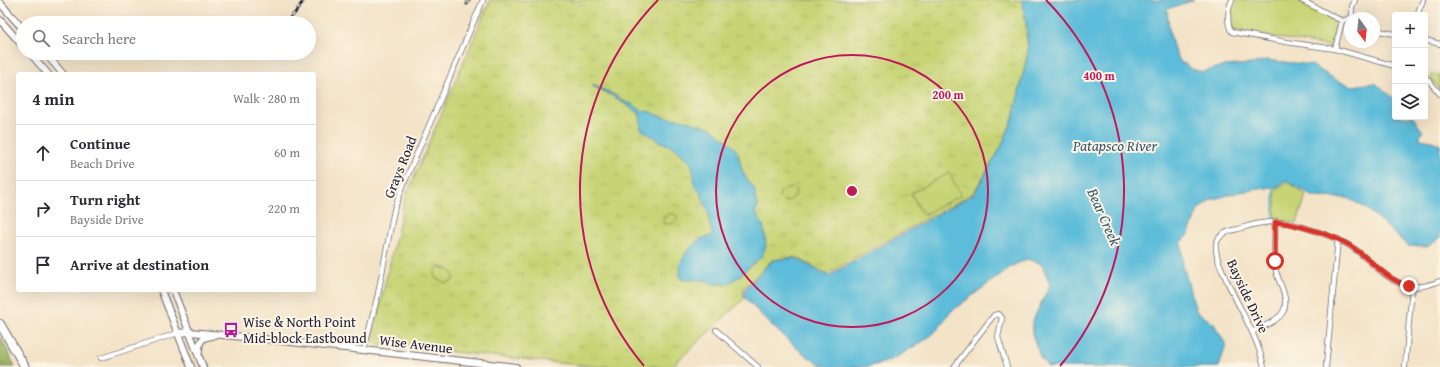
<!DOCTYPE html>
<html lang="en">
<head>
<meta charset="utf-8">
<style>
  :root { --surface:#fff; --page:#f2f2f3; --text:#2b2b33; --muted:#7c7c81; --line:#e1e1e2 }
  body { margin:0; font-family:"Gentium Book Plus",serif; background:var(--page); color:var(--text) }
  .controls { position:absolute; right:12px; top:12px; display:grid; overflow:hidden; border-radius:4px; box-shadow:0 4px 16px #0002 }
  .controls button { width:36px; height:36px; display:grid; place-items:center; padding:0; border:0; border-bottom:1px solid var(--line); background:var(--surface); color:var(--text); font:20px sans-serif }
  .compass { position:absolute; left:1344px; top:12px; width:36px; height:36px; border-radius:50%; background:var(--surface); box-shadow:0 4px 16px #0002; rotate:165deg }
  .stop { position:absolute; width:12px; height:12px; margin:-9px; border:3px solid #d93025; border-radius:50%; background:#fff }
  .stop.end { background:#d93025; border-color:#fff; box-shadow:0 1px 4px #0008 }
  .list { margin:0; padding:0; list-style:none }
  h2 { display:flex; justify-content:space-between; align-items:center; height:52px; margin:0; padding:0 16px; font-size:17px }
  h2 small { font-size:13px; font-weight:400; color:var(--muted) }
  .list li { display:grid; grid-template-columns:26px 1fr auto; gap:12px; align-items:center; box-sizing:border-box; height:56px; padding:0 16px; border-top:1px solid var(--line) }
  .list b { display:block; font-size:15px; white-space:nowrap }
  .list p { margin:0; font-size:13px; white-space:nowrap; color:var(--muted) }
  .list em { font-size:13px; font-style:normal; color:var(--muted) }
  .icon { flex:none; width:22px; height:22px; fill:none; stroke:currentColor; stroke-width:2; stroke-linecap:round; stroke-linejoin:round }
  .map { position:relative; flex:none; width:1440px; height:367px; overflow:hidden }
  .search { position:absolute; background:var(--surface); box-shadow:0 4px 16px #0002; left:16px; top:16px; width:300px; height:44px; display:flex; align-items:center; gap:10px; box-sizing:border-box; padding:0 14px; border-radius:22px; color:var(--muted); font-size:15px }
  .panel { position:absolute; background:var(--surface); box-shadow:0 4px 16px #0002; left:16px; top:72px; width:300px; height:220px; border-radius:4px }
  .map>svg:first-child { display:block }
  .grass { fill:url(#grass-tufts); stroke:#747b58 }
  .forest { fill:url(#forest-crowns); stroke:#606c50 }
  .green { fill:#c7d475; stroke:#747b58 }
  .water { fill:#5bbcd9; stroke:#3e6f8a }
  .lines { fill:none; stroke-linecap:round; stroke-linejoin:round }
  .stream { stroke:#5bbcd9; stroke-width:1.5 }
  .street-casing { stroke:#6b666c; stroke-width:6 }
  .secondary-casing { stroke:#6b666c; stroke-width:8 }
  .highway-casing { stroke:#6b666c; stroke-width:10 }
  .street { stroke:#fff; stroke-width:4.5 }
  .secondary { stroke:#fff; stroke-width:6 }
  .highway { stroke:#fff; stroke-width:8 }
  .rail-casing { stroke:#22223b; stroke-width:3 }
  .rail { stroke:#fcf5e5; stroke-width:1.5; stroke-dasharray:4.5; stroke-linecap:butt }
  .route { stroke:#d93025; stroke-width:5 }
  .ring { fill:none; stroke:#c2185b; stroke-width:2 }
  .labels { text-anchor:middle; stroke-width:4; stroke-linejoin:round; paint-order:stroke }
  .street-label { font-size:14px; fill:#22223b; stroke:#fcf5e5 }
  .poi-label { font-size:14px; fill:#22223b; stroke:#fcf5e5; text-anchor:start }
  .water-label { font-size:15px; font-style:italic; fill:#365872; stroke:#fcf5e5 }
  .centre { fill:#c2185b; stroke:#fcf5e5; stroke-width:2 }
  .ring-label { font-size:12px; text-anchor:middle; font-weight:bold; fill:#c2185b; stroke:#fcf5e5; stroke-width:4; stroke-linejoin:round; paint-order:stroke }
</style>
</head>
<body>
<div class="map">
<svg width="1440" height="367" viewBox="0 0 1440 367">
  <defs>
    <pattern id="grass-tufts" width="24" height="20" patternUnits="userSpaceOnUse"><rect width="24" height="20" fill="#c7d475"/><path d="M3 7l-1-3M5 7V3M7 7l1-3M15 17l-1-3M17 17v-4M19 17l1-3" fill="none" stroke="#abb666"/></pattern>
    <pattern id="forest-crowns" width="20" height="18" patternUnits="userSpaceOnUse"><rect width="20" height="18" fill="#9db666"/><path d="M2 6a3 3 0 1 1 6 0M12 15a3 3 0 1 1 6 0" fill="none" stroke="#809455"/></pattern>
  </defs>
  <rect width="100%" height="100%" fill="#fcf5e5"/>
  <filter id="ink" filterUnits="userSpaceOnUse"><feTurbulence type="fractalNoise" baseFrequency=".025" numOctaves="2"/><feDisplacementMap in="SourceGraphic" scale="8" xChannelSelector="R" yChannelSelector="G"/><feConvolveMatrix kernelMatrix="1 2 1 2 8 2 1 2 1" color-interpolation-filters="sRGB"/></filter>
  <filter id="wash" filterUnits="userSpaceOnUse"><feTurbulence type="fractalNoise" baseFrequency=".012" numOctaves="4" result="noise"/><feDisplacementMap in="SourceGraphic" scale="16" xChannelSelector="R" yChannelSelector="G"/><feGaussianBlur stdDeviation="0.9" result="paint"/><feColorMatrix in="noise" values="0 0 0 0 0 0 0 0 0 0 0 0 0 0 0 0 0 1.4 0 .05"/><feComposite in="paint" operator="in"/></filter>
  <g filter="url(#wash)">
    <rect width="100%" height="100%" fill="#f3e3c7"/>
    <polygon class="grass" points="490,0 1022,0 1026,22 1028,52 1013,119 1000,149 973,193 827,274 796,257 772,260 743,289 744,299 671,367 598,367 377,344 373,342 372,339 405,199"/>
    <polygon class="forest" points="0,337 2,339 15,367 0,367"/>
    <g class="green">
      <path d="M1237,0H1297L1340,21L1334,47L1235,31C1234,29 1232,28 1231,26C1229,19 1232,4 1237,0Z"/>
      <polygon points="1432,74 1440,76 1440,90 1431,78"/>
      <polygon points="949,173 961,195 923,215 911,193"/>
      <polygon points="1287,181 1306,195 1297,223 1275,219 1275,187 1279,188"/>
      <path d="M791,188L794,189L796,191L795,196L787,202L782,200L779,197C779,190 786,189 791,188Z"/>
      <polygon points="669,214 675,214 677,216 677,219 672,224 664,224 663,222 663,219"/>
      <path d="M439,267C446,268 453,271 454,277L452,281L446,283L435,278V270Z"/>
    </g>
    <g class="water">
      <path d="M1022,0H1194L1167,9C1169,28 1170,49 1183,65L1184,63L1191,69L1203,72L1224,66L1252,64L1266,60L1311,65L1338,81L1353,86L1375,83L1395,99V117H1413L1423,132L1420,136V139L1432,141L1440,145V238L1427,247L1408,246L1366,208L1348,198L1314,197L1286,180L1279,186L1239,192L1210,200L1198,210L1188,236L1181,241L1183,266L1196,311L1214,324L1226,345L1219,367H1048L1040,357L1032,333V322L1050,285L1042,264L1027,259L1012,266L949,313C937,335 926,339 905,352C888,363 873,367 854,367C846,367 837,367 829,367C807,364 762,315 745,298V289L773,260L795,258L828,276L974,194L1000,149L1013,119L1028,52L1026,22Z"/>
      <polygon points="593,85 613,94 627,103 630,103 641,110 651,112 662,117 685,120 711,128 729,142 737,151 743,173 755,190 755,199 758,206 755,213 763,225 765,236 766,246 761,257 737,278 727,284 712,284 705,280 682,280 680,277 680,264 688,250 700,239 711,236 713,234 709,223 709,214 700,192 694,185 694,174 691,163 675,148 659,141 641,129 640,114 611,95 592,86"/>
    </g>
    <g class="lines">
      <polyline class="stream" points="1270,226 1274,218 1274,186"/>
    </g>
  </g>
  <g filter="url(#ink)">
    <g class="lines">
      <defs>
        <g id="street">
          <path d="M1232,0C1228,7 1226,25 1232,32L1286,42L1335,49L1395,66"/>
          <polyline points="1301,0 1342,21"/>
          <polyline points="1417,15 1423,0"/>
          <polyline points="1374,30 1395,34"/>
          <polyline points="1425,40 1440,44"/>
          <polyline points="1335,49 1342,21 1352,17 1352,7 1355,0"/>
          <polyline points="1425,76 1440,94"/>
          <polyline points="716,330 758,367"/>
          <path d="M1252,332C1261,327 1277,322 1283,312C1290,300 1279,284 1276,271C1273,255 1275,238 1275,221"/>
          <polyline points="364,350 378,294 394,210 403,186 483,0"/>
          <polyline points="101,358 178,333"/>
          <polyline points="954,367 994,315 999,314 1002,318 998,337 1007,367"/>
          <path d="M1264,367C1257,333 1236,304 1223,272C1220,265 1216,257 1216,249C1215,236 1227,231 1238,229C1250,225 1263,221 1276,222C1295,222 1340,238 1356,250C1369,260 1385,278 1402,284C1415,289 1427,286 1440,281"/>
          <polyline points="1326,367 1338,239"/>
          <polyline points="1405,367 1412,287"/>
        </g>
        <g id="secondary">
          <polyline points="0,3 23,29"/>
          <polyline points="0,20 23,46"/>
          <polyline points="30,53 48,74"/>
          <polyline points="45,53 63,74"/>
          <polyline points="161,290 191,367"/>
          <polyline points="173,290 203,367"/>
          <polyline points="178,333 190,332 255,338 516,367"/>
          <path d="M199,352C199,342 201,337 212,336"/>
        </g>
        <polyline id="highway" points="0,324 25,367"/>
      </defs>
      <use href="#street" class="street-casing"/>
      <use href="#secondary" class="secondary-casing"/>
      <use href="#highway" class="highway-casing"/>
      <use href="#street" class="street"/>
      <use href="#secondary" class="secondary"/>
      <use href="#highway" class="highway"/>
      <defs>
        <g id="rail">
          <polyline points="467,4 469,0"/>
          <polyline points="285,23 295,13 304,0"/>
        </g>
      </defs>
      <use href="#rail" class="rail-casing"/>
      <use href="#rail" class="rail"/>
    </g>
  </g>
  <g class="lines" filter="url(#ink)">
    <path class="route" d="M1275,261V222C1294,223 1333,235 1349,245C1369,257 1385,280 1409,286"/>
  </g>
  <g class="ring">
    <circle cx="852" cy="191" r="136"/>
    <path d="M644 366A272 272 0 0 1 658 0M1046 0A272 272 0 0 1 1060 366"/>
  </g>
  <defs>
    <symbol id="bus-bare" viewBox="-9 -9 18 18"><path d="M-5-6H5V4H4V6H2V4H-2V6H-4V4H-5ZM-3.5-4V0h7V-4ZM-3.5 1.2v1.5H-2V1.2ZM2 1.2v1.5H3.5V1.2Z" fill="#b5179e" stroke="#fcf5e5" stroke-width="2.5" paint-order="stroke"/></symbol>
  </defs>
  <g fill-rule="evenodd">
    <use href="#bus-bare" x="220" y="319" width="22" height="22"/>
  </g>
  <g class="labels">
    <g class="street-label">
      <text transform="translate(400 167) rotate(-68)" y="5">Grays Road</text>
      <text transform="translate(1248 296) rotate(65)" y="5">Bayside Drive</text>
      <text transform="translate(416 344) rotate(7)" y="5">Wise Avenue</text>
    </g>
    <g class="poi-label">
      <text x="243" y="327">Wise &amp; North Point<tspan x="243" dy="16">Mid-block Eastbound</tspan></text>
    </g>
    <g class="water-label">
      <text x="1115" y="151">Patapsco River</text>
      <text transform="translate(1104 217) rotate(66)" y="5">Bear Creek</text>
    </g>
  </g>
  <circle cx="852" cy="191" r="6" class="centre"/>
  <g class="ring-label">
    <text x="1099" y="80">400 m</text>
    <text x="948" y="99">200 m</text>
  </g>
</svg>
<div class="controls">
<button>+</button>
<button>−</button>
<button><svg class="icon" aria-label="layers" viewBox="0 0 24 24"><path d="M12 4l9 5-9 5-9-5zM3 14l9 5 9-5"/></svg></button>
</div>
<svg class="compass" viewBox="-18 -18 36 36"><path d="M0-13l5 13h-10z" fill="#e53935"/><path d="M0 13l5-13h-10z" fill="#7c7c81"/></svg>
<div class="stop" style="left:1275px;top:261px"></div>
<div class="stop end" style="left:1409px;top:286px"></div>
<div class="search"><svg class="icon" aria-label="search" viewBox="0 0 24 24"><circle cx="10" cy="10" r="6"/><path d="M15 15l6 6"/></svg>Search here</div>
<section class="panel">
<h2>4 min<small>Walk · 280 m</small></h2>
<ul class="list">
<li><svg class="icon" aria-label="ahead" viewBox="0 0 24 24"><path d="M12 20V5M6 11l6-6 6 6"/></svg><div><b>Continue</b><p>Beach Drive</p></div><em>60 m</em></li>
<li><svg class="icon" aria-label="right" viewBox="0 0 24 24"><path d="M7 20v-9h11M14 6l5 5-5 5"/></svg><div><b>Turn right</b><p>Bayside Drive</p></div><em>220 m</em></li>
<li><svg class="icon" aria-label="arrive" viewBox="0 0 24 24"><path d="M6 21V4h12l-3 4 3 4H6"/></svg><div><b>Arrive at destination</b></div></li>
</ul>
</section>
</div>
</body>
</html>
